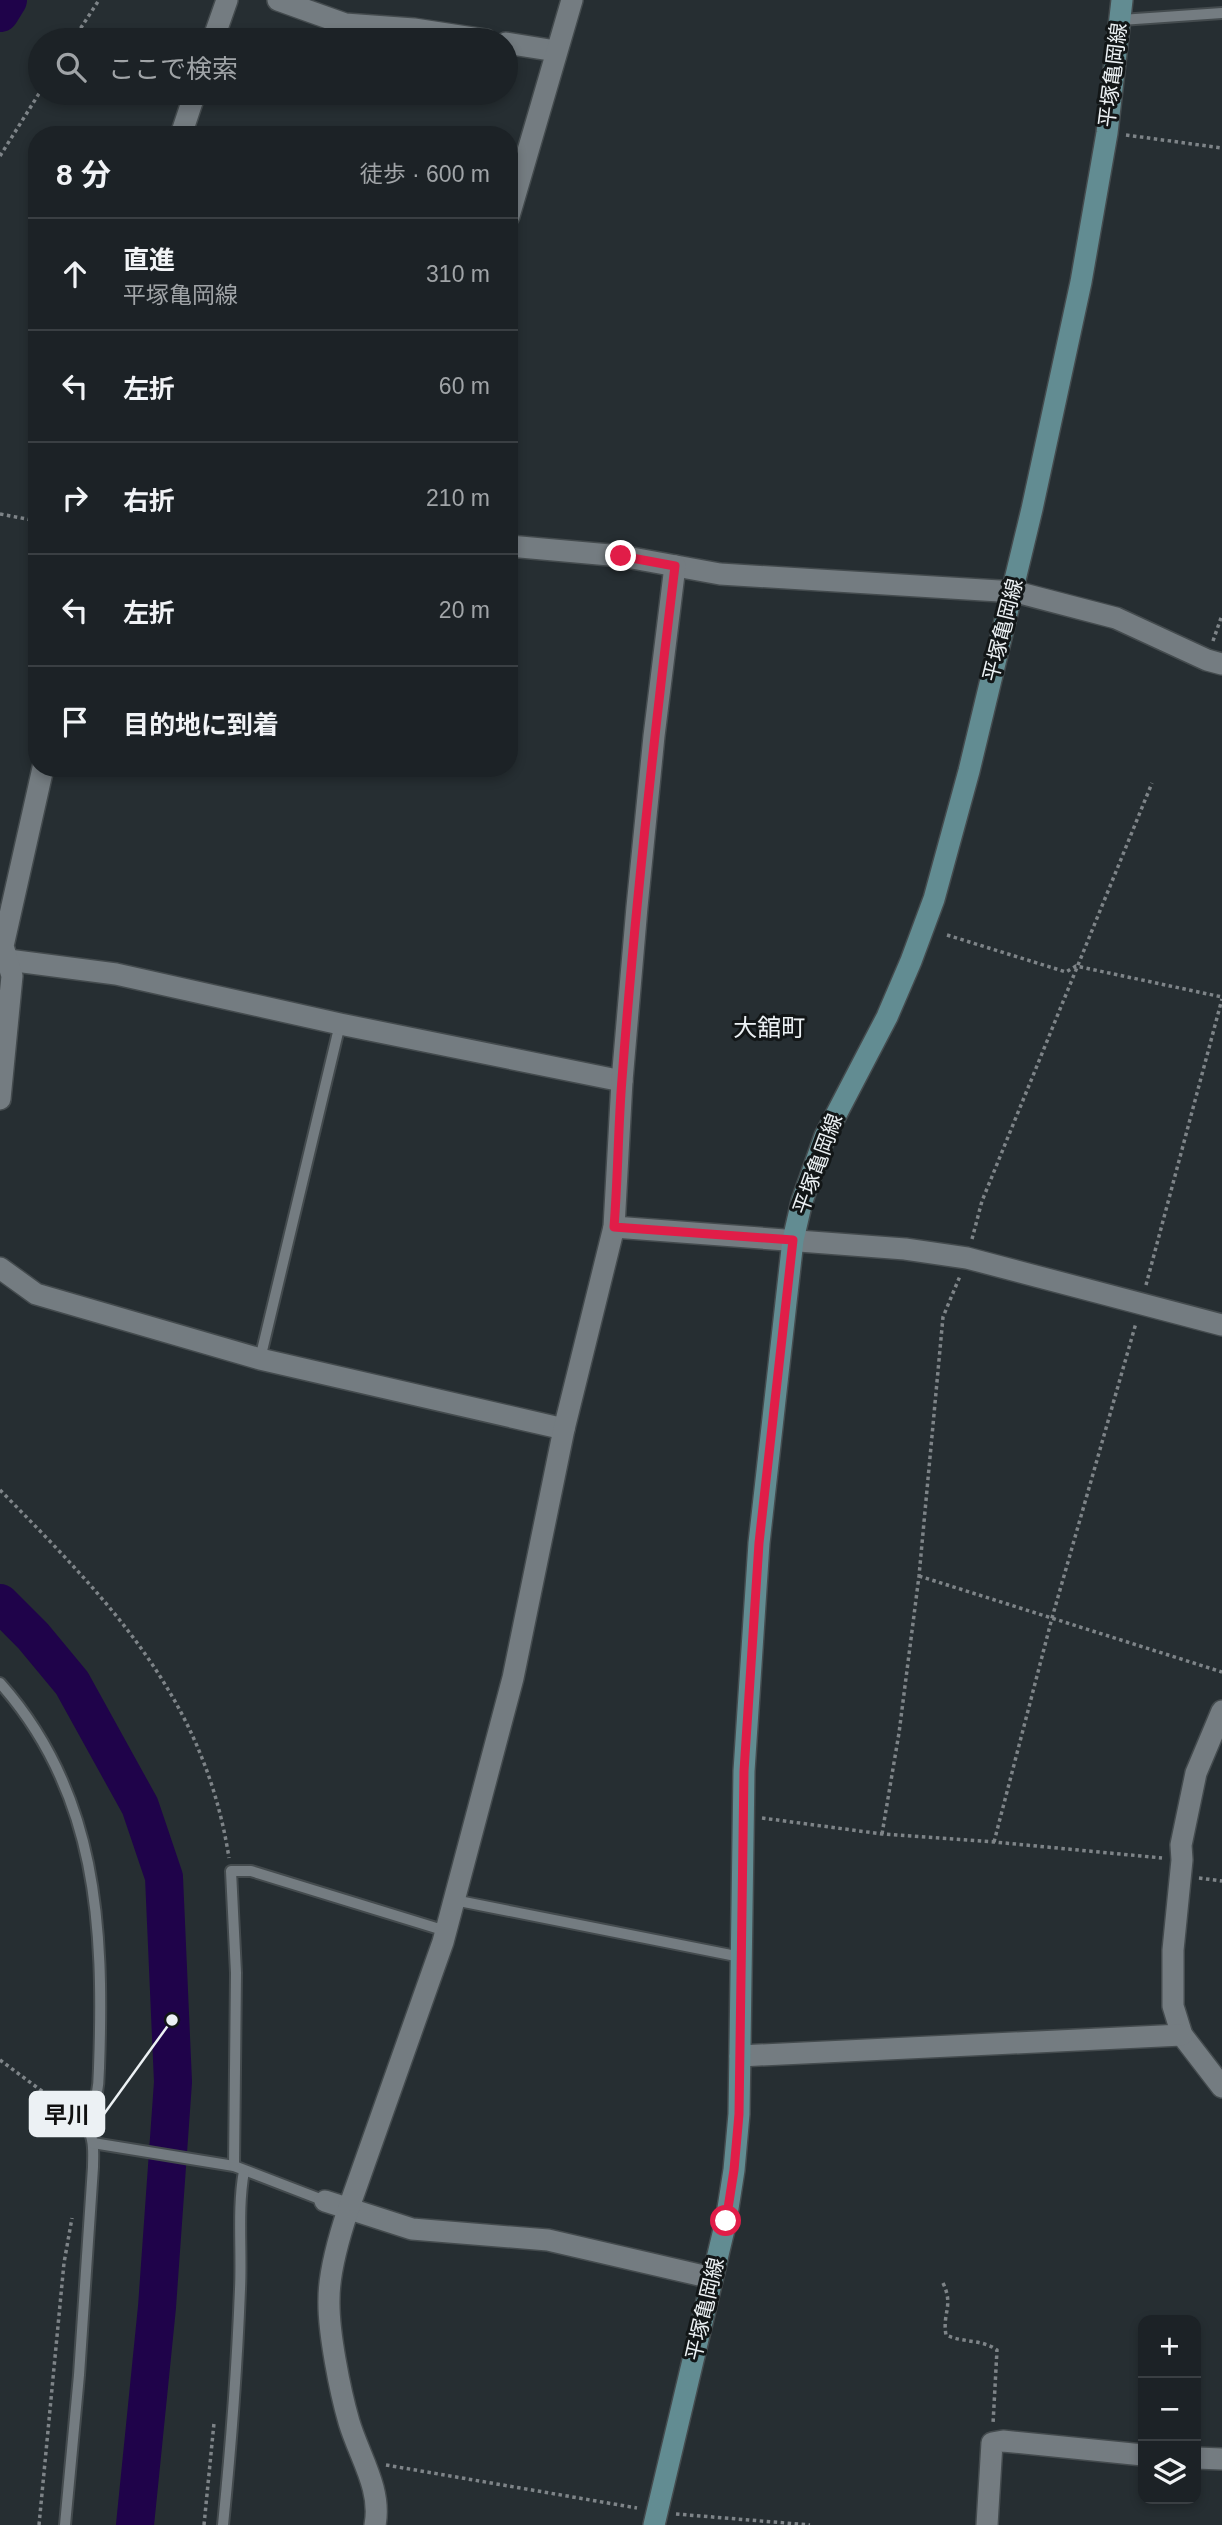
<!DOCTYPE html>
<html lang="ja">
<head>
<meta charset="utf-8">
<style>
  :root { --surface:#1c2226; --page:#252a2e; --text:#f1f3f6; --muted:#a0a4a7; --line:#3a3f43 }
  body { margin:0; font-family:Arial,"Noto Sans JP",sans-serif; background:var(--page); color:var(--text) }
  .controls { position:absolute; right:21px; bottom:21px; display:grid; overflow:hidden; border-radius:14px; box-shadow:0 4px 10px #0003 }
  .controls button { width:63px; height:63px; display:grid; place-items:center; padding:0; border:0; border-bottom:2px solid var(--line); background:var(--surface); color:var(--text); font:35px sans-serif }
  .stop { position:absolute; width:21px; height:21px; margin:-16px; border:5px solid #e11d48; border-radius:50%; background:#fff }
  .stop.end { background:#e11d48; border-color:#fff; box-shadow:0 2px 7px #0008 }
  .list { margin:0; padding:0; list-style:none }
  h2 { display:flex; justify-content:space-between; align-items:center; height:91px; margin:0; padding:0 28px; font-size:30px }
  h2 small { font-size:23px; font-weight:400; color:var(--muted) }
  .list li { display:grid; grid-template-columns:46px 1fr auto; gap:21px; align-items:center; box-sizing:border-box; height:112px; padding:0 28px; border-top:2px solid var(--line) }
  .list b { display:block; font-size:26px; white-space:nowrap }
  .list p { margin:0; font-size:23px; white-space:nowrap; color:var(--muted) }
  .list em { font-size:23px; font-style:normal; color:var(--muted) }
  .icon { flex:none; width:38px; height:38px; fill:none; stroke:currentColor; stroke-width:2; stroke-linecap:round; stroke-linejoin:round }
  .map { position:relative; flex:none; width:1222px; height:2525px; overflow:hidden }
  .search { position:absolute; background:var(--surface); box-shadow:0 4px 10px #0003; left:28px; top:28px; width:490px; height:77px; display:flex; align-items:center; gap:18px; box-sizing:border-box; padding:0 24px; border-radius:38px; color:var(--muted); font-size:26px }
  .panel { position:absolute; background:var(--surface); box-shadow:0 4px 10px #0003; left:28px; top:126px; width:490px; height:651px; border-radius:28px }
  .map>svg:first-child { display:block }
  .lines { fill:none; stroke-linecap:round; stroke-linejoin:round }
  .river { stroke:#1f034a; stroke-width:38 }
  .lane-casing { stroke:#444b4e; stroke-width:14 }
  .street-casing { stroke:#444b4e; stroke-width:24 }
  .secondary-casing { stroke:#444b4e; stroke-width:24 }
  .path { stroke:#7e8488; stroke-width:3.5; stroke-dasharray:3.5 3.5; stroke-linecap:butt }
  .lane { stroke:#747c81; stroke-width:10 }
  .street { stroke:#747c81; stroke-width:21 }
  .secondary { stroke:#628c92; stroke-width:21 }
  .route { stroke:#e11d48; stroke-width:9 }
  .labels { text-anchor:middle; stroke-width:6; stroke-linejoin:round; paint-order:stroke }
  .street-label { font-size:21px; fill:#ecf1f4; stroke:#121617 }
  .quarter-label { font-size:24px; fill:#ecf1f4; stroke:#121617 }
  .leader { fill:none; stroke:#ecf1f4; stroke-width:2.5 }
  .callout-dot { fill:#ecf1f4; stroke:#121617; stroke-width:2.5 }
  .callout { fill:#ecf1f4; stroke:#ecf1f4; stroke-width:2.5 }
  .callout-label { font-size:23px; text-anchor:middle; font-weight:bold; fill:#111 }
</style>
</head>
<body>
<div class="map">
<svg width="1222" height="2525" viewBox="0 0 1222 2525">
  <rect width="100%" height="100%" fill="#262e32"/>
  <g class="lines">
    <g class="river">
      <polyline points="0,13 8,0"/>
      <polyline points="0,1603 33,1636 72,1683 140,1806 164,1877 173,2082 157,2307 135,2525"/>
    </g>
    <defs>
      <g id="lane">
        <polyline points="1121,20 1222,13"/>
        <polyline points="260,1359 340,1024"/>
        <path d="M0,1683C98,1793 104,1927 99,2068C99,2078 98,2089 96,2099C94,2108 90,2116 89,2125C89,2130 91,2135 92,2140C94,2149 93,2158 93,2167L79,2375L65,2525"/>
        <polyline points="454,1900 741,1957"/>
        <polyline points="93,2143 234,2166 325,2201"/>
        <polyline points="234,2166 236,1973 231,1871 251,1871 446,1931"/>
        <path d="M223,2525C231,2446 237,2368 240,2289C242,2250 237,2210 244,2171"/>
      </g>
      <g id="street">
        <polyline points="278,0 345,24 414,29 486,40"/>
        <polyline points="213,40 227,0"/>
        <polyline points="506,43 556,51"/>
        <polyline points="181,135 195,93"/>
        <polyline points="509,216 572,0"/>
        <polyline points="509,546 621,556 720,574 1016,592 1116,618 1207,660 1222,664"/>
        <polyline points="8,960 116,974 340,1024 622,1081"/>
        <polyline points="0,1099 12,976 3,946 43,768"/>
        <polyline points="614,1227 905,1249 967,1258 1222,1325"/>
        <polyline points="0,1268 36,1294 260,1359 564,1429"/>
        <polyline points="1222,1711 1196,1773 1181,1845 1182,1860 1173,1950 1173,2006 1182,2035 1222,2087"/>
        <polyline points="740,2056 1182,2035"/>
        <polyline points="325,2201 412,2229 548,2240 712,2278"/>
        <polyline points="1196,2458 1222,2459"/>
        <path d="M375,2525C382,2489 359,2456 349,2422C340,2391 328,2331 329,2299C329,2270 339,2237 348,2210L443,1942L513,1678L564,1429L614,1227L622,1081L637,907L654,736L675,566"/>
        <polyline points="987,2525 992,2443 1003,2441 1143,2455"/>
      </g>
      <polyline id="secondary" points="654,2525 726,2221 734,2170 739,2114 744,1771 759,1543 793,1240 802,1201 825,1136 887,1017 911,961 934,899 969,771 1032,509 1081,282 1107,133 1122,0"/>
    </defs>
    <use href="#lane" class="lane-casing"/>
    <use href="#street" class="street-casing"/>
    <use href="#secondary" class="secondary-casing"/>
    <g class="path">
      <polyline points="73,40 99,0"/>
      <polyline points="1126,135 1222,148"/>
      <polyline points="0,156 40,92"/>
      <polyline points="0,514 37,521"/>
      <polyline points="1213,641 1222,615"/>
      <polyline points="947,935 1066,972 1076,966 1222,997"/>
      <polyline points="972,1239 982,1201 1152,783"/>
      <polyline points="1146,1285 1222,999"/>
      <path d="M0,1490C109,1601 204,1697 229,1858"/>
      <polyline points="919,1576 1222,1672"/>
      <polyline points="762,1818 882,1834 994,1842 1162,1858"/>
      <polyline points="882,1834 899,1733 919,1576 943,1317 960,1276"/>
      <polyline points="994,1842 1052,1618 1136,1323"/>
      <polyline points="1199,1878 1222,1881"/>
      <polyline points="0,2060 77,2117"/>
      <path d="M943,2283C954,2306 942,2313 946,2335C963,2343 982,2339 997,2350L993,2424"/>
      <polyline points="386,2465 637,2508"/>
      <polyline points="676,2514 810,2525"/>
      <polyline points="39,2525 64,2263 72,2218"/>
      <polyline points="204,2525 214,2423"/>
    </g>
    <use href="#lane" class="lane"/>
    <use href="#street" class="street"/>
    <use href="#secondary" class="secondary"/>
  </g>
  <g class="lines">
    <path class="route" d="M621,556L675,566C654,737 635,907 622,1079C618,1128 618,1178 614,1227L793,1240L759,1543L744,1771L739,2114L734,2170L726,2221"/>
  </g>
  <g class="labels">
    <g class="street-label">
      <text transform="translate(1113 75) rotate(-83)" y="7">平塚亀岡線</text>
      <text transform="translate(1003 630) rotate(-76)" y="7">平塚亀岡線</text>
      <text transform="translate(818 1164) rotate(-70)" y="7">平塚亀岡線</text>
      <text transform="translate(705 2309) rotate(-77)" y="7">平塚亀岡線</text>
    </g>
    <g class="quarter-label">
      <text x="769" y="1036">大舘町</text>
    </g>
  </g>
  <path class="leader" d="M172 2020L104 2114"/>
  <circle class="callout-dot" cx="172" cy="2020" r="7"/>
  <rect class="callout" x="30" y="2092" width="74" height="44" rx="7"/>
  <g class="callout-label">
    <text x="67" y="2123">早川</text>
  </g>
</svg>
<div class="controls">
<button>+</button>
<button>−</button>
<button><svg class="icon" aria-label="layers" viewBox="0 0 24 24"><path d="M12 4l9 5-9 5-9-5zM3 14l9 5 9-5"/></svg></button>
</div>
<div class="stop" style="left:726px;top:2221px"></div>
<div class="stop end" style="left:621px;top:556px"></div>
<div class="search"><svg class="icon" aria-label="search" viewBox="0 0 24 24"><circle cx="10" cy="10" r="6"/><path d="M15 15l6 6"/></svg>ここで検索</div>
<section class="panel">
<h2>8 分<small>徒歩 · 600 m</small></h2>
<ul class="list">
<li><svg class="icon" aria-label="ahead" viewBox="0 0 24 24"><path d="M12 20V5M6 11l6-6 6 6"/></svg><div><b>直進</b><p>平塚亀岡線</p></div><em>310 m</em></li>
<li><svg class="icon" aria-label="left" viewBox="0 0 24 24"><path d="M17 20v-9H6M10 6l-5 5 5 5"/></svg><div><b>左折</b></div><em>60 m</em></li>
<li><svg class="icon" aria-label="right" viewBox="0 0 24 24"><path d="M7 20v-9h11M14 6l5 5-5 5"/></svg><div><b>右折</b></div><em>210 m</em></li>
<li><svg class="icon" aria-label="left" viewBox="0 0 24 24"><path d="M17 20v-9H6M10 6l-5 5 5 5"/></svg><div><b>左折</b></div><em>20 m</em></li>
<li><svg class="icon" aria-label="arrive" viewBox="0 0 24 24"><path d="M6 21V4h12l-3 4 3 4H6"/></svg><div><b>目的地に到着</b></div></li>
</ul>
</section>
</div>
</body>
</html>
